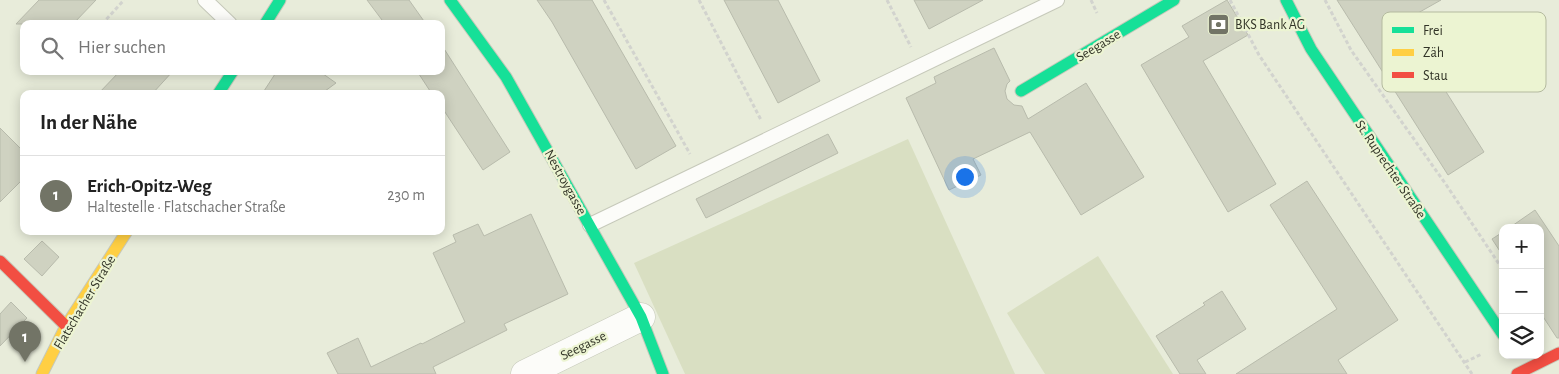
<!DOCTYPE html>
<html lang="de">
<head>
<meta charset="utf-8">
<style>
  :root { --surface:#fff; --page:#f2f2f2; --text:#222; --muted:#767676; --line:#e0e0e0; --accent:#727466 }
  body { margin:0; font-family:"Alegreya Sans",sans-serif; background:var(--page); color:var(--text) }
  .controls { position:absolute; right:15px; bottom:15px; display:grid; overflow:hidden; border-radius:10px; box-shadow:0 2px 12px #0003 }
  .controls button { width:45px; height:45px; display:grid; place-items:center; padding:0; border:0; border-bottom:1px solid var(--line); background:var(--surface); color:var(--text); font:25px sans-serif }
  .you { position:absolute; left:964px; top:176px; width:18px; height:18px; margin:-12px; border:4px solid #fff; border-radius:50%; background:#1a73e8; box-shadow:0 0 0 8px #1a73e833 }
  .badge { display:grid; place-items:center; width:32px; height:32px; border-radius:50%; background:var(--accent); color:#fff; font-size:16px; font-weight:700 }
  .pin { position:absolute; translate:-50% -41px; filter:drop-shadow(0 1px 2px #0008) }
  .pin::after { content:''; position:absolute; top:26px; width:18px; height:15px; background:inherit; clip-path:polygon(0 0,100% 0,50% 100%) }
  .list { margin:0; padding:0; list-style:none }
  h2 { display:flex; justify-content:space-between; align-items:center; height:65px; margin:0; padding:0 20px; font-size:21px }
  h2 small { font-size:16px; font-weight:400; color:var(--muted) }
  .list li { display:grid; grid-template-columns:32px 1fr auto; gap:15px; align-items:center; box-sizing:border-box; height:80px; padding:0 20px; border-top:1px solid var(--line) }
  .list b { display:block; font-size:19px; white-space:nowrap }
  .list p { margin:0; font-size:16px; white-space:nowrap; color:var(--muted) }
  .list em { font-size:16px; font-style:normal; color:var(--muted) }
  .icon { flex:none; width:28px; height:28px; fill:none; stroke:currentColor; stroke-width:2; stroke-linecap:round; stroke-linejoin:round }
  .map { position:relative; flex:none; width:1559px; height:374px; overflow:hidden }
  .search { position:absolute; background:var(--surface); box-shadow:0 2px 12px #0003; left:20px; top:20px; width:425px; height:55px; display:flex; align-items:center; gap:12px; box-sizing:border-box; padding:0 18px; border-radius:10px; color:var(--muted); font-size:19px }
  .panel { position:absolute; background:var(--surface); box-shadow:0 2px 12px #0003; left:20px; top:90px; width:425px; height:145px; border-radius:10px }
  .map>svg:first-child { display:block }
  .green { fill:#d9dfc2 }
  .building { fill:#cfd2c1; stroke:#b8bbac }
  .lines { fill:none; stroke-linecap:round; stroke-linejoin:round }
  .lane-casing { stroke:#c6c9ba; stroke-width:16 }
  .street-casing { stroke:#c6c9ba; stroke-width:29 }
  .fast-casing { stroke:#c6c9ba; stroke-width:13 }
  .slow-casing { stroke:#c6c9ba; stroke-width:13 }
  .jam-casing { stroke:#c6c9ba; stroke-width:13 }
  .path { stroke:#d2d3ce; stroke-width:3; stroke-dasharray:4 2.5; stroke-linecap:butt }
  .lane { stroke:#fcfcf9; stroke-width:14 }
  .street { stroke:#fcfcf9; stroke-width:28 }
  .fast { stroke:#16e098; stroke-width:11 }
  .slow { stroke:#ffcf43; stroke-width:11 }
  .jam { stroke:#f24e42; stroke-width:11 }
  .labels { text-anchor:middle; stroke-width:4.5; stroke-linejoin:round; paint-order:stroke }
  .poi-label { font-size:14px; fill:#323427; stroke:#ecf4d2; text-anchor:start }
  .street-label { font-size:14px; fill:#323427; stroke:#ecf4d2 }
  .key { fill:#ecf4d2; stroke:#b4ba9f; stroke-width:1 }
  .key-label { font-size:14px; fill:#323427 }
</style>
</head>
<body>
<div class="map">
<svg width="1559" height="374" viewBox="0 0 1559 374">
  <rect width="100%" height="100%" fill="#e8ecda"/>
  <g class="green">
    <polygon points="908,139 1015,374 685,374 634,263"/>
    <polygon points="1098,256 1173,374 1045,374 1007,313"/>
  </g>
  <g class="building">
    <polygon points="39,0 96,0 73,24 16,24"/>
    <polygon points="367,0 409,0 426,24 385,24"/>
    <polygon points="537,0 592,0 676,146 636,169 552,22"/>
    <polygon points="724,0 778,0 820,81 778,103"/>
    <polygon points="914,0 983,0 929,29"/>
    <polygon points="1227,0 1248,35 1203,61 1276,184 1228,212 1141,65 1189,37 1182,26"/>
    <polygon points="1337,0 1441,0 1402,22 1484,152 1448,175"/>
    <polygon points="441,44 510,152 483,170 441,106 441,94 432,94 417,71 441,71"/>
    <polygon points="994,48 1010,81 1007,84 1005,91 1007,99 1014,105 1022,106 1028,119 1086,83 1144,177 1081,215 1030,132 973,159 981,175 949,190 906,98 936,83 934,77"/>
    <polygon points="120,71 173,71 152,94 98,94"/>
    <polygon points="277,71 319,71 336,83 321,94 262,94"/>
    <polygon points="0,128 24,152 24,178 0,202"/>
    <polygon points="828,134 838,153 706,218 696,199"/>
    <polygon points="1307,181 1398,320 1338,360 1347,374 1236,374 1337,309 1270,205"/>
    <polygon points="1535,210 1559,246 1559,338 1557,338 1540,312 1540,228 1509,228"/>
    <polygon points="531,214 568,294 504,324 507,330 433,367 436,374 338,374 327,353 358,338 371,367 421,343 422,344 465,322 433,253 456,242 453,235 478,224 484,236"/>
    <polygon points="1503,232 1503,256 1492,239"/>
    <polygon points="42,241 59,257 42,276 24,259"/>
    <polygon points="1222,291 1246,329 1197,360 1206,374 1180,374 1156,336 1205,305 1203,303"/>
    <polygon points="11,302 27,318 0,346 0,314"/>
  </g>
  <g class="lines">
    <defs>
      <g id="lane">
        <polyline points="205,0 230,24"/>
        <polyline points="590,225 1057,0"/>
      </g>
      <polyline id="street" points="525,374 641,317"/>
      <g id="fast">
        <polyline points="450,0 506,77 641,317 663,374"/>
        <polyline points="1286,0 1311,49 1503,335"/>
        <polyline points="265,24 280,0"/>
        <polyline points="1021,91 1174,0"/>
        <polyline points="218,94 233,71"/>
      </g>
      <polyline id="slow" points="42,374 66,326 127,231"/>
      <g id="jam">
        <polyline points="0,261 66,326"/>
        <polyline points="1517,374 1559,353"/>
      </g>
    </defs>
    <use href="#lane" class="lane-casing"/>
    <use href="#street" class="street-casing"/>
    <use href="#fast" class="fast-casing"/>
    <use href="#slow" class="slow-casing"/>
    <use href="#jam" class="jam-casing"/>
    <g class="path">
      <polyline points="604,0 690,154"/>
      <polyline points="699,0 761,120"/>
      <polyline points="887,0 911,47"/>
      <polyline points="1091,0 1097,13"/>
      <polyline points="1230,0 1259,55 1472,374"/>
      <polyline points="1325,0 1351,50 1447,186 1503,270"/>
      <polyline points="102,24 124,0"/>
      <polyline points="1540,327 1541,327"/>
      <polyline points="1465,362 1482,354"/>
    </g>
    <use href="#lane" class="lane"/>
    <use href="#street" class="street"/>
    <use href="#fast" class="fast"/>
    <use href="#slow" class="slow"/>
    <use href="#jam" class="jam"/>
  </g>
  <defs>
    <symbol id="bank-square" viewBox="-11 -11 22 22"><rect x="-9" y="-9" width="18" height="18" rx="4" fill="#727466" stroke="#ecf4d2"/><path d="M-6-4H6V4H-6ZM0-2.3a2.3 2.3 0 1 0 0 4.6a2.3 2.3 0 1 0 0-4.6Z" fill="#fff"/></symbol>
  </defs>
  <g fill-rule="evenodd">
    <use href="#bank-square" x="1206" y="12" width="25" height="25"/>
  </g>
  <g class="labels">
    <g class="poi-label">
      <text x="1235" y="29">BKS Bank AG</text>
    </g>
    <g class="street-label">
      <text transform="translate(1098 45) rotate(-31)" y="5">Seegasse</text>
      <text transform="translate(1391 169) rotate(56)" y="5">St. Ruprechter Straße</text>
      <text transform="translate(566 182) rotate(61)" y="5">Nestroygasse</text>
      <text transform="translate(84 302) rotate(-59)" y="5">Flatschacher Straße</text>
      <text transform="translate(583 345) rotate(-26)" y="5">Seegasse</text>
    </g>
  </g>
  <rect x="1382" y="12" width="164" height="80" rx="8" class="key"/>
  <rect x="1392" y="27" width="22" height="6" fill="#16e098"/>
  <rect x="1392" y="49" width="22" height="7" fill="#ffcf43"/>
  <rect x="1392" y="72" width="22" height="6" fill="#f24e42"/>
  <g class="key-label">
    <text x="1423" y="35">Frei</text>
    <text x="1423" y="57">Zäh</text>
    <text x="1423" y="80">Stau</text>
  </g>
</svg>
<div class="controls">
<button>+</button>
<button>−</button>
<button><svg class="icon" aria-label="layers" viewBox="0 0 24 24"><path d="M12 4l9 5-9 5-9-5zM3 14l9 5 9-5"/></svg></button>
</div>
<div class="you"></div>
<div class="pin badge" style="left:25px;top:362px">1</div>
<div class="search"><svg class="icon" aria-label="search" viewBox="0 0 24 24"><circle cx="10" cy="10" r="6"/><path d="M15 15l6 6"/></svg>Hier suchen</div>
<section class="panel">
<h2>In der Nähe<small></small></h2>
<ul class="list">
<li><span class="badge">1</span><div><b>Erich-Opitz-Weg</b><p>Haltestelle · Flatschacher Straße</p></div><em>230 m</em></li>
</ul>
</section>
</div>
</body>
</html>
